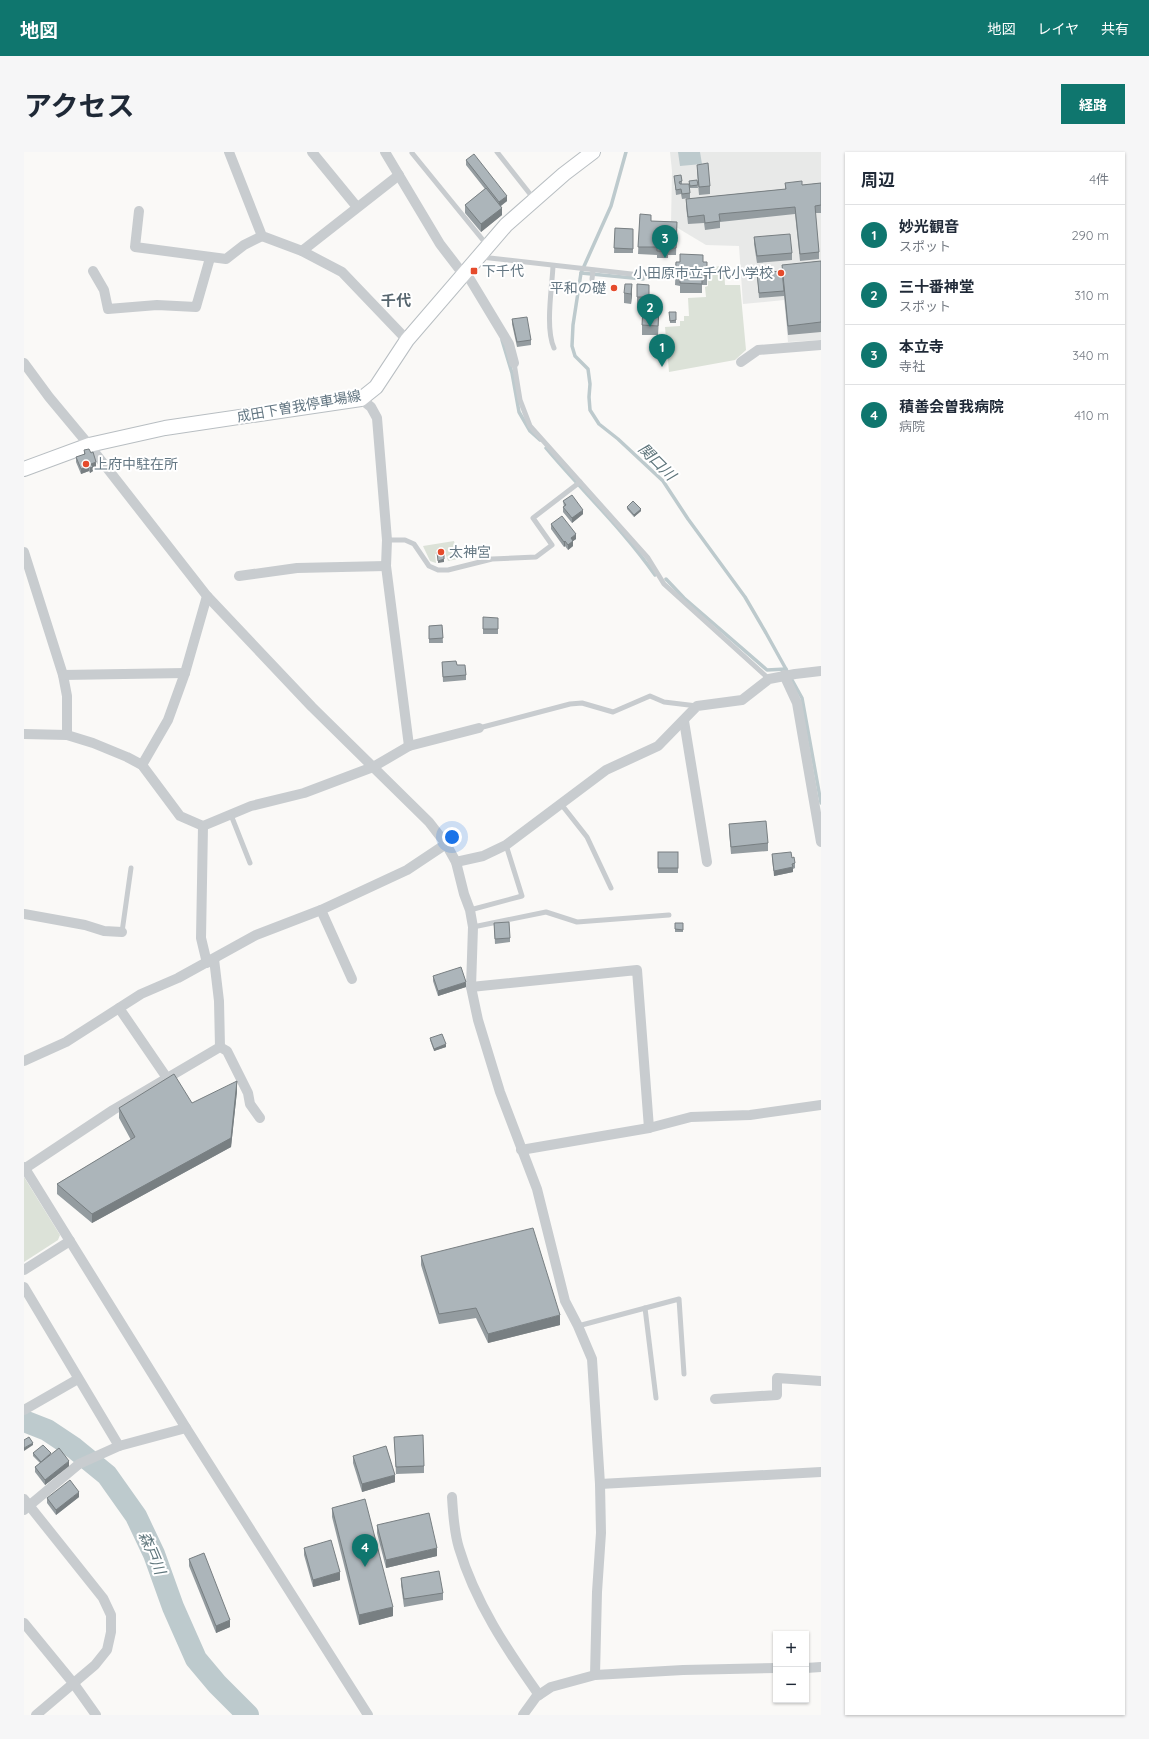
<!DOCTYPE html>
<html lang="ja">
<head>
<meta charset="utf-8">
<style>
  :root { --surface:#fff; --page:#f6f6f7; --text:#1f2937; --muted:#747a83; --line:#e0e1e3; --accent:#0f766e }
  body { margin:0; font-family:Quicksand,"Noto Sans JP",sans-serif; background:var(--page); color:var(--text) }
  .controls { position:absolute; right:12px; bottom:12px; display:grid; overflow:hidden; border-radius:0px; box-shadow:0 1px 3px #0004 }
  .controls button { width:36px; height:36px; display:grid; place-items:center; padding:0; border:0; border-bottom:1px solid var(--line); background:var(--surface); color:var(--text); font:20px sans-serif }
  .you { position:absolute; left:428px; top:685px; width:14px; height:14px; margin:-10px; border:3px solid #fff; border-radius:50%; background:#1a73e8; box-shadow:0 0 0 6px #1a73e833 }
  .badge { display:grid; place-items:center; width:26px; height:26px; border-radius:50%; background:var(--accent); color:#fff; font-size:13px; font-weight:700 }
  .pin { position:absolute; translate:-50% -33px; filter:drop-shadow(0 1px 2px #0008) }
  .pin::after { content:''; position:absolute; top:21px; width:14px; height:12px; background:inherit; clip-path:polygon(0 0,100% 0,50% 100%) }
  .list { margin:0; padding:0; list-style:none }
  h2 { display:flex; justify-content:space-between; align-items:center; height:52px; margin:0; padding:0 16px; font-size:17px }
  h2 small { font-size:13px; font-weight:400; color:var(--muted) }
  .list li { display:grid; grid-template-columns:26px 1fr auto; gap:12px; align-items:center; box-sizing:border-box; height:60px; padding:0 16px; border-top:1px solid var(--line) }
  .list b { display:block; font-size:15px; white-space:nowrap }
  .list p { margin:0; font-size:13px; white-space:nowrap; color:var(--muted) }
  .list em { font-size:13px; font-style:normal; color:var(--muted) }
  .map { position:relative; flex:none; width:797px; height:1563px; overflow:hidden; border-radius:0px }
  header { display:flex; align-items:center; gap:24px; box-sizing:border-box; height:56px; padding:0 20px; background:var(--accent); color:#fff }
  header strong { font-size:19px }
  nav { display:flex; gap:22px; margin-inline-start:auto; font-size:14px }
  .intro { display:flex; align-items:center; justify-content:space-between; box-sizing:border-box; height:96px; padding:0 24px }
  h1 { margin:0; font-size:28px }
  .button { padding:10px 18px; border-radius:0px; background:var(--accent); color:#fff; font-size:14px; font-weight:700 }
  main { display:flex; gap:24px; padding:0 24px }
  aside { flex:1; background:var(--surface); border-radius:0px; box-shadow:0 1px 3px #0004 }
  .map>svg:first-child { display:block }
  .built { fill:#e8e9e8 }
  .green { fill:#dce2d8 }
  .water { fill:#bdcacd }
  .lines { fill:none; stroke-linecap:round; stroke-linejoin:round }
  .stream { stroke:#bdcacd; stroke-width:3.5 }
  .river { stroke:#bdcacd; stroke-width:22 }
  .secondary-casing { stroke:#b8bec2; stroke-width:16 }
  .lane { stroke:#c8cccf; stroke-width:5 }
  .street { stroke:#c8cccf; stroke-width:10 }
  .secondary { stroke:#fff; stroke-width:14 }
  .wall { fill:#949ca0 }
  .shaded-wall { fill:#787f82 }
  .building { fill:#acb5ba; stroke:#787f82 }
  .poi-dot { fill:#e54b2c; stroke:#fff; stroke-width:1.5 }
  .labels { text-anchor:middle; stroke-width:4; stroke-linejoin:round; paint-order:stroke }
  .poi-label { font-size:14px; fill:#647783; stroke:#fff; text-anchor:start }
  .street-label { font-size:14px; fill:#647783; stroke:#fff }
  .neighbourhood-label { font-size:15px; font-weight:bold; fill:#56656e; stroke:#fff }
  .water-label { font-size:15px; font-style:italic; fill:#5f767c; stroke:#fff }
</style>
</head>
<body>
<header>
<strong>地図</strong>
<nav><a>地図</a><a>レイヤ</a><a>共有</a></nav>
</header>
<div class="intro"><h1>アクセス</h1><a class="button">経路</a></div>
<main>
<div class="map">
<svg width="797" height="1563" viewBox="0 0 797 1563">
  <rect width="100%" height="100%" fill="#faf9f7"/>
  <polygon class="built" points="646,0 797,0 797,188 764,190 760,148 719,152 715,94 682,93 647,72 648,19"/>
  <g class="green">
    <polygon points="700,114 701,133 716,133 722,198 711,208 645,220 641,175 656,174 656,169 660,169 660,164 665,164 664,146 682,145 681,135 684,134 683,115"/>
    <polygon points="430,389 434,407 424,409 421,400 411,402 412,411 406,409 399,394"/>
    <polygon points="0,1025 36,1083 34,1088 0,1110"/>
  </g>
  <polygon class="water" points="654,0 676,0 678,12 656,14"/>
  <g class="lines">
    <g class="stream">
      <polyline points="602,0 587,54 557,121 549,173 548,194 551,204 564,217 566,232 565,245 566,258 575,272 594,287 639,329 664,367 721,445 742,481 778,546 797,651"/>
      <polyline points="557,121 619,127"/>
      <polyline points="478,188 488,221 495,260 506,279 516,288"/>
      <path d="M522,296C558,339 599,377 631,423"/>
      <polyline points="642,427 660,446 743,518 762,517"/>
    </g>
    <polyline class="river" points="0,1269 23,1278 50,1296 83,1323 112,1364 130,1402 149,1455 172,1507 193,1532 224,1563"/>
    <defs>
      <polyline id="secondary" points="0,317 65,293 141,276 337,247 352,235 383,188 482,73 540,22 569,0"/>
    </defs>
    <use href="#secondary" class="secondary-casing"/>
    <g class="lane">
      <polyline points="473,0 510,47"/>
      <polyline points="388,1 463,93"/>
      <polyline points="457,105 634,125"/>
      <path d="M529,114C528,136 521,176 530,196"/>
      <polyline points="568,127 569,119"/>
      <polyline points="490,211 496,248 506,274 624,406 640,432 745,527"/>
      <polyline points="363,388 381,388 390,392 405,414 414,418 424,418 468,407 512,405 528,393 509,366 556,330"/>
      <polyline points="455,576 546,552 558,551 589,560 626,544 640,550 673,554"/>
      <polyline points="537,652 563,685 587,736"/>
      <polyline points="207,663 226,711"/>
      <polyline points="446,758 498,744 482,693"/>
      <polyline points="449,775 522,760 553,770 645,763"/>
      <polyline points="98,780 107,716"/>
      <polyline points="621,1156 632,1246"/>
      <polyline points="554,1174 655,1147 660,1222"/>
    </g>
    <g class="street">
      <polyline points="205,0 238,84 278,99 318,120 383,188"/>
      <polyline points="288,0 333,55"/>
      <polyline points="361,0 416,92 439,122"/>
      <polyline points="115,59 111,95 202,107 220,93 238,84"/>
      <polyline points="278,99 375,23"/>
      <polyline points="69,119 80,138 84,157 133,153 172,155 186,106"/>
      <polyline points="441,119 485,192 490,211"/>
      <polyline points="717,210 734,198 797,193"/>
      <polyline points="0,211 25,245 65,293 183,444 288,555 405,670 422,692 432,710 440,742 446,758 449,775 447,835 454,868 476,940 513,1037 541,1149 554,1174 568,1207 576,1332 577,1381 573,1440 571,1523"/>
      <polyline points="337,247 347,255 353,266 363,388 362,414 385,594"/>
      <polyline points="0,400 39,523 43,544 43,583"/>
      <polyline points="215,424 273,416 362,414"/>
      <polyline points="39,523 161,521"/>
      <polyline points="760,523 773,551 797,690"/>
      <polyline points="660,569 683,710"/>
      <polyline points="0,582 43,583 69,591 103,605 118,613 156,664 179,674 177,786 183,811"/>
      <polyline points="118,613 144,568 161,521 183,444"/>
      <polyline points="179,674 227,654 280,641 349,615 385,594 455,576"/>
      <polyline points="432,710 459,704 482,693 582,618 634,594 673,554 718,548 745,527 771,522 797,519"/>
      <polyline points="297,758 328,827"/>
      <polyline points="0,762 61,773 80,779 98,780"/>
      <polyline points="190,807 195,849 196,895"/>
      <polyline points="447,835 613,818 625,976"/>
      <polyline points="95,856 143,926"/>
      <polyline points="0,909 42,890 117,842 154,826 232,783 297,758 383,718 422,692"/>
      <polyline points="497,998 625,976 667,965 726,963 797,953"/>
      <polyline points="0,1015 162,1276 344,1563"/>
      <polyline points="0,1017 89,958 196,895 203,899 224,941 226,952 236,966"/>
      <polyline points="0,1118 46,1089"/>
      <polyline points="0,1135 95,1294"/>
      <polyline points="691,1247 753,1243 753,1226 797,1229"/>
      <polyline points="0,1258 54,1227"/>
      <polyline points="576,1332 797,1320"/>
      <path d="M428,1345C429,1362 430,1380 435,1396C451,1450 483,1498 515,1543"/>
      <polyline points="0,1347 79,1446 87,1463 87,1480 83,1498 71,1513 12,1563"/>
      <polyline points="0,1358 55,1312 95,1294 162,1276"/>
      <polyline points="0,1471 50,1532 72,1563"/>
      <polyline points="782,1516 797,1515"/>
      <polyline points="499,1563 512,1545 527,1535 571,1523 659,1518 752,1516"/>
    </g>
    <use href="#secondary" class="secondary"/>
  </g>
  <g class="wall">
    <polygon points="442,8 483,49 477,54 478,63 457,80 441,61 441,53 461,37 442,13"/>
    <polygon points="673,13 686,34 686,42 675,43 673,20"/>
    <polygon points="650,24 658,29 658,32 665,32 673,28 674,36 666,36 666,46 658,47 657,42 652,43"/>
    <polygon points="761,31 778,33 797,31 797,61 791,61 795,100 795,107 776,109 771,62 696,70 696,76 681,78 680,71 664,72 662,54 662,47 761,37"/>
    <polygon points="616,62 627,69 653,70 652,103 644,103 644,106 633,106 633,103 614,102"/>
    <polygon points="591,76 609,77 609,101 590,101"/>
    <polygon points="730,85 768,101 768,108 733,111 730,92"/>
    <polygon points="797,109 797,180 764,183 760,143 760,144 735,146 733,121 758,119 758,113"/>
    <polygon points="652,110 683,110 683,133 678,133 678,141 656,141 656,134 651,133"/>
    <polygon points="613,132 625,133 625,153 631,157 635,167 634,183 618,183 618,173 622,155 613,155"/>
    <polygon points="600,141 608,142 607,152 600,151"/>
    <polygon points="645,160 652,160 652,171 646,171"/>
    <polygon points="488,167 507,188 507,193 493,195 488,172"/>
    <polygon points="60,298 72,315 69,316 69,319 66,321 65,319 57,322 52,310 52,305 60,303"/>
    <polygon points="539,349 559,362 548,371 539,360 539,355 540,355"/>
    <polygon points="603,355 617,359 610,365 603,357"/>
    <polygon points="527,372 552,387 549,389 549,394 544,398 541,394 540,395 527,377"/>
    <polygon points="474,466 474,482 459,482 459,477"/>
    <polygon points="418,473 419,491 405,491 405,474"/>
    <polygon points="418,510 433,513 442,523 442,528 419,530"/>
    <polygon points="705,672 744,691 744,699 707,702 705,680"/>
    <rect x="634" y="700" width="20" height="21"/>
    <polygon points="748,702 768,706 771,711 771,716 769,717 769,720 750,724 748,707"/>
    <polygon points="470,771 486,786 486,790 471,792"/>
    <rect x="651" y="771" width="8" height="9"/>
    <polygon points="409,824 442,835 414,844 409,829"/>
    <polygon points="406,886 422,895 410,899 406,888"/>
    <polygon points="213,939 207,995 68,1071 33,1042 33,1032 107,988 95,966 95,956 168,951"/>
    <polygon points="397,1104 536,1173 464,1191 452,1166 415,1172 397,1113"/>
    <polygon points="370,1285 400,1314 400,1321 372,1322"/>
    <polygon points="9,1301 27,1303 45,1314 21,1333 11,1320 11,1315 16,1311 9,1304"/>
    <polygon points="329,1304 371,1330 338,1340 329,1311"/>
    <polygon points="55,1345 32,1363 23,1351 23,1346"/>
    <polygon points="308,1356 369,1464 335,1473 308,1365"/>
    <polygon points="353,1373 413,1404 362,1416 353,1381"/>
    <polygon points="280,1396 316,1428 289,1435 280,1403"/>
    <polygon points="165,1407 206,1475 192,1481 165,1414"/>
    <polygon points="377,1426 419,1441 419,1448 380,1455 377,1433"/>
  </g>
  <g class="shaded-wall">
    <polygon points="483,44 483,49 475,55 475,50"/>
    <polygon points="478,56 478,63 457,80 457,72"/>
    <polygon points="608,132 608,142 607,152 607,142"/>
    <polygon points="72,310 72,315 69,316 69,319 66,321 66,316 67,312"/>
    <polygon points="65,314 65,319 57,322 57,317"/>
    <polygon points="617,357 617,359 610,365 610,363"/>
    <polygon points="559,358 559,362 548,371 548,366"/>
    <polygon points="552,382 552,387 549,389 549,394 544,398 544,393 547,386"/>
    <polygon points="541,389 541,394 540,395 540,390"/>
    <polygon points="420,407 420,410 414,411 414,409"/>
    <polygon points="769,715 769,720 750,724 750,719"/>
    <polygon points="442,830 442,835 414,844 414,839"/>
    <polygon points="422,892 422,895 410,899 410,897"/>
    <polygon points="213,929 213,939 207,995 68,1071 68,1062"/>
    <polygon points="536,1163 536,1173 464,1191 464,1182"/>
    <polygon points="9,1291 9,1293 0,1299 0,1296"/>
    <polygon points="45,1309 45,1314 21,1333 21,1328"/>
    <polygon points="371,1323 371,1330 338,1340 338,1332"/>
    <polygon points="55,1340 55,1345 32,1363 32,1358"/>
    <polygon points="413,1396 413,1404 362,1416 362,1408"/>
    <polygon points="316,1420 316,1428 289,1435 289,1428"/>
    <polygon points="369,1455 369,1464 335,1473 335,1463"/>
    <polygon points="206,1468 206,1475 192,1481 192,1474"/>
  </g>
  <g class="building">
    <polygon points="450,2 483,44 475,50 442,8"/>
    <polygon points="684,11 686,34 675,35 673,13"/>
    <polygon points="657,23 658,29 655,30 656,32 665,32 666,41 658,42 657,37 652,38 650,24"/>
    <polygon points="673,28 674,33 666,34 665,29"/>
    <polygon points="778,29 778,33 797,31 797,53 791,54 795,100 776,102 771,55 695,62 696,69 681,71 680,63 664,65 662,47 762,37 761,31"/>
    <polygon points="462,36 478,56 457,72 441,53"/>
    <polygon points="616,62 627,63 627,69 653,70 652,96 644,96 644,99 633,99 633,95 614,95"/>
    <polygon points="591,76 609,77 609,97 590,96"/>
    <polygon points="766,82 768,101 733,104 730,85"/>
    <polygon points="656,102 679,103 679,110 683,110 683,124 678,123 678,132 656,131 656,124 651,124 652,110 656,110"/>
    <polygon points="797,109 797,170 764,174 758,113"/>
    <polygon points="758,119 760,139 735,141 733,121"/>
    <polygon points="601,132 608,132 607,142 600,141"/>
    <polygon points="613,132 625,133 625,145 613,145"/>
    <polygon points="622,153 632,153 631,157 635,157 634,174 618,173 619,157 622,157"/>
    <polygon points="645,160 652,160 652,168 646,169"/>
    <polygon points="503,165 507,188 493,190 488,167"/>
    <polygon points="65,297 67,301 69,300 72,310 67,312 69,315 66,316 65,314 57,317 52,305 61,302 60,298"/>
    <polygon points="548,343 559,358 548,366 539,355 542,353 539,349"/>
    <polygon points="609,349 617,357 610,363 603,355"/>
    <polygon points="538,364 552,382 547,386 549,389 544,393 541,389 540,390 527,372"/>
    <polygon points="413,400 420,400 420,407 414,409"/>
    <polygon points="459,465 474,466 474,477 459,477"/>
    <polygon points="418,473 419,486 405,487 405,474"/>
    <polygon points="432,509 433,513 441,513 442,523 419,525 418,510"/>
    <polygon points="742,669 744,691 707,695 705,672"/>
    <rect x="634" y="700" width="20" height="16"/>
    <polygon points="767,700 768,706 770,705 771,711 768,712 769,715 750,719 748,702"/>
    <polygon points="485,770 486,786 471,787 470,771"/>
    <polygon points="651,771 659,771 659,778 651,777"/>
    <polygon points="437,815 442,830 414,839 409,824"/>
    <polygon points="418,882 422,892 410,897 406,886"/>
    <polygon points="150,922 168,951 213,929 207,986 68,1062 33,1032 111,985 95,956"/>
    <polygon points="509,1076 536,1163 464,1182 452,1156 415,1162 397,1104"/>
    <polygon points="399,1283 400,1314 372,1315 370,1285"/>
    <polygon points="5,1285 9,1291 0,1296 0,1288"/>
    <polygon points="19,1293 27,1301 17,1310 9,1301"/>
    <polygon points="362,1294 371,1323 338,1332 329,1304"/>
    <polygon points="35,1296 45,1309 21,1328 11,1315"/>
    <polygon points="46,1328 55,1340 32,1358 23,1346"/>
    <polygon points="341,1347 369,1455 335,1463 308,1356"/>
    <polygon points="405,1361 413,1396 362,1408 353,1373"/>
    <polygon points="307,1388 316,1420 289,1428 280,1396"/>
    <polygon points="180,1401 206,1468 192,1474 165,1407"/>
    <polygon points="415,1419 419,1441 380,1447 377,1426"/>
  </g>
  <g class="poi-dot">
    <rect x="446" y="115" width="8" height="8" rx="2"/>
    <circle cx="757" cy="121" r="4"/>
    <circle cx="590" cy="136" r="4"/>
    <circle cx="62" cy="312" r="4"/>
    <circle cx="417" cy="400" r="4"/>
  </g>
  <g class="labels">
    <g class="poi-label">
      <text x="458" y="124">下千代</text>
      <text x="749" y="126" text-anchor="end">小田原市立千代小学校</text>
      <text x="582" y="141" text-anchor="end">平和の礎</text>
      <text x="70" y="317">上府中駐在所</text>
      <text x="425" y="405">太神宮</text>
    </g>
    <g class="street-label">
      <text transform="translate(275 254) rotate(-10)" y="5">成田下曽我停車場線</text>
    </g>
    <g class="neighbourhood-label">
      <text x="372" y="154">千代</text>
    </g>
    <g class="water-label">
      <text transform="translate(633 310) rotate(45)" y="5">関口川</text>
      <text transform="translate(128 1401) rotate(67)" y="5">森戸川</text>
    </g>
  </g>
</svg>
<div class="controls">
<button>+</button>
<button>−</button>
</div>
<div class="you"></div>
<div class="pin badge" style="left:638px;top:215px">1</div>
<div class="pin badge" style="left:626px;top:175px">2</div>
<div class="pin badge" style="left:641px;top:106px">3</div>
<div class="pin badge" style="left:341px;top:1415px">4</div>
</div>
<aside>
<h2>周辺<small>4件</small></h2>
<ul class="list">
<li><span class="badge">1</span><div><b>妙光観音</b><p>スポット</p></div><em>290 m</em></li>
<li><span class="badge">2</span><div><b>三十番神堂</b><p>スポット</p></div><em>310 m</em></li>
<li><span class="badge">3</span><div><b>本立寺</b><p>寺社</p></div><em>340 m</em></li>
<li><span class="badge">4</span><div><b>積善会曽我病院</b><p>病院</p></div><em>410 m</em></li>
</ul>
</aside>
</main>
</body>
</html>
